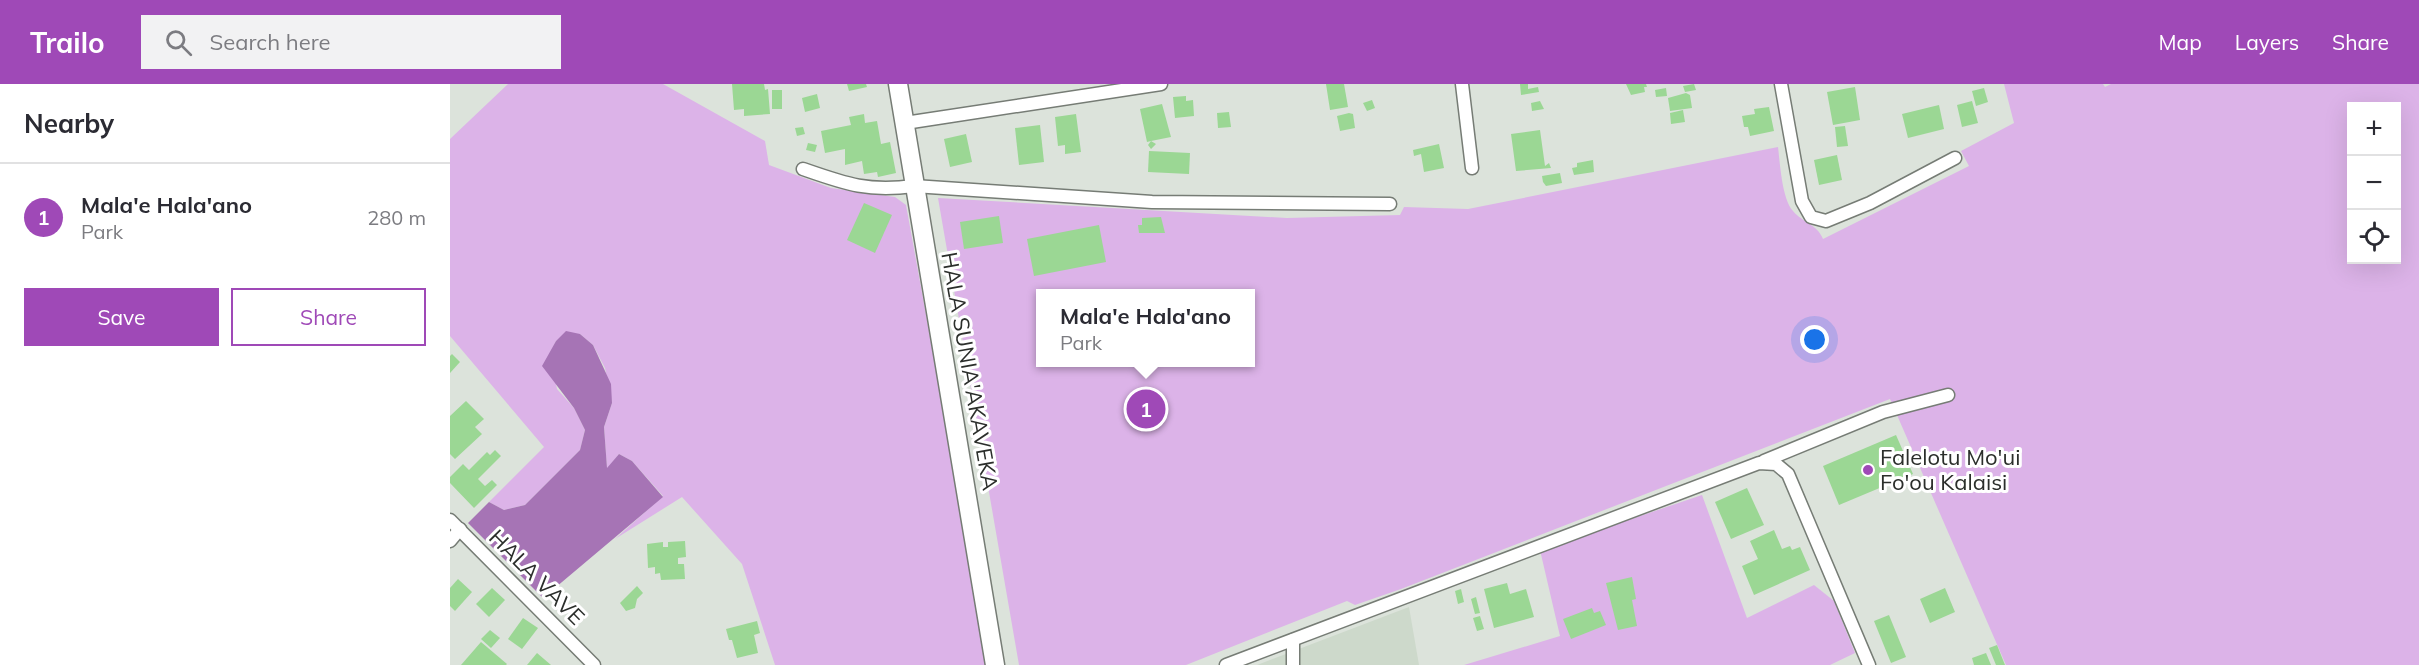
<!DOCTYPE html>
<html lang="en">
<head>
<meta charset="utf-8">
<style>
  :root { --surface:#fff; --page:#f2f2f3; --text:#2b2b33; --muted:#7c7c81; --line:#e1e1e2; --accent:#9f49b7 }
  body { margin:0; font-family:Mulish,sans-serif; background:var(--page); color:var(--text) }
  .controls { position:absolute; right:18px; top:18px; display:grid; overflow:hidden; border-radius:0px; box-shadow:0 6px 24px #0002 }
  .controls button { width:54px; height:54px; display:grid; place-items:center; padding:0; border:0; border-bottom:2px solid var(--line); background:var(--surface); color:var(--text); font:30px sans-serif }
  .you { position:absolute; left:1365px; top:256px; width:21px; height:21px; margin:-15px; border:4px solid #fff; border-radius:50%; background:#1a73e8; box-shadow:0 0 0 9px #1a73e833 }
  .badge { display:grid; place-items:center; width:39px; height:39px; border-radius:50%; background:var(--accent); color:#fff; font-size:20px; font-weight:700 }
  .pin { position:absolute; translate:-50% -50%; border:3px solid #fff; box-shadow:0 2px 6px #0006 }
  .popup { position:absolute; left:586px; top:205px; width:219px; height:78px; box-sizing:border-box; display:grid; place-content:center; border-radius:0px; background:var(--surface); filter:drop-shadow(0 2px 4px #0005); font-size:20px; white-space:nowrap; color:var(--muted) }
  .popup b { font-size:22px; color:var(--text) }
  .popup::after { content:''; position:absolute; left:50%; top:100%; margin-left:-12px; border:12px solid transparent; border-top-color:var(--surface) }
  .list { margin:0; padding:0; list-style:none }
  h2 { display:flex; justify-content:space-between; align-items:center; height:78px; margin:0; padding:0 24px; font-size:26px }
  h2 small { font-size:20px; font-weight:400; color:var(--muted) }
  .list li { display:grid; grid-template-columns:39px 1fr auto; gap:18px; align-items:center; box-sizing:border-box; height:108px; padding:0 24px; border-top:2px solid var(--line) }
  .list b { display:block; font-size:22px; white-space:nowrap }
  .list p { margin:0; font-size:20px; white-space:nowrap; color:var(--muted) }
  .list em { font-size:20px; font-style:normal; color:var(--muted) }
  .actions { display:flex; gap:12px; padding:18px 24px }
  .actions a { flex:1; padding:14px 0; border:2px solid var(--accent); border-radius:0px; text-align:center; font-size:21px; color:var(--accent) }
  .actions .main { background:var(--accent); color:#fff }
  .icon { flex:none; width:33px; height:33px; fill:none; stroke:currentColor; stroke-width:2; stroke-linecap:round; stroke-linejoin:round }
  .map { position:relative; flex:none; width:1969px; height:581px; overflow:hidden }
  header { display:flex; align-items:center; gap:36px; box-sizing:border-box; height:84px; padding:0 30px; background:var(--accent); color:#fff }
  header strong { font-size:28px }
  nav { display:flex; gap:33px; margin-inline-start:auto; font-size:21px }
  .search { width:420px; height:54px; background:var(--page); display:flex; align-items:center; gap:15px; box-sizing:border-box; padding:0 21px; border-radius:0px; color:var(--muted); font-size:22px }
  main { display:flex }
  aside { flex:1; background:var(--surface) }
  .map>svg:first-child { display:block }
  .built { fill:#cdd9cb }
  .green { fill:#dcb3e8; fill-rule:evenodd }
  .water { fill:#a674b5 }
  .building { fill:#9bd794 }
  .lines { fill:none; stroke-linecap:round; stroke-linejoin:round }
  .street-casing { stroke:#767c75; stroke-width:15 }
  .secondary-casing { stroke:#767c75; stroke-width:21 }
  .street { stroke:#fff; stroke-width:12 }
  .secondary { stroke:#fff; stroke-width:18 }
  .poi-dot { fill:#9f49b7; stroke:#fff; stroke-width:2 }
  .labels { text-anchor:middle; stroke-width:6; stroke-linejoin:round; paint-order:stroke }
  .street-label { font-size:22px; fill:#2b2e2b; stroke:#fff }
  .poi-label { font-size:22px; fill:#2b2e2b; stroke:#fff; text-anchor:start }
</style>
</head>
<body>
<header>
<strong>Trailo</strong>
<div class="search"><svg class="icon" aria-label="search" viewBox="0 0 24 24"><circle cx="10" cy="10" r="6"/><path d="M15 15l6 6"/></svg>Search here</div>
<nav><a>Map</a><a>Layers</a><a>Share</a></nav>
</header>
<main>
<aside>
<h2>Nearby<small></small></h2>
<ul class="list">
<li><span class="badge">1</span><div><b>Mala'e Hala'ano</b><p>Park</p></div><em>280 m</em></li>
</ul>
<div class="actions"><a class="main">Save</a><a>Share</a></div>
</aside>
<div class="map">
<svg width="1969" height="581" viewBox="0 0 1969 581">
  <rect width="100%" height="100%" fill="#dce3db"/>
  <polygon class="built" points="959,523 969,581 807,581"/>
  <g class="green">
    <polygon points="58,0 213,0 315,57 319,81 381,104 445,113 456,121 511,423 536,581 325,581 292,480 232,413 165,455 213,412 182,377 169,370 157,385 154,343 162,319 155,284 143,261 130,250 106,257 100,269 107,305 124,324 135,346 130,366 75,421 54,426 39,418 94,363 0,252 0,55"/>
    <path d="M1554,0H1653L1655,3L1661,0H1969V581H1556L1440,315L951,505L905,521L897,517L736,581H569L488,114L837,134L950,131L954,123L1018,125L1328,63C1330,79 1332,115 1343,127C1353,139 1367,140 1373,155L1519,82L1511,67L1564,39ZM1902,22H1946V176H1902ZM591,210H801V278H591Z"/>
    <polygon points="1252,411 1297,534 1364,501 1384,517 1405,569 1380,581 1014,581 1110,552 1090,466"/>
  </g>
  <polygon class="water" points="116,247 130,250 143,261 161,300 162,319 154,343 157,384 169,370 182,377 213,413 93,514 18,439 39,418 54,426 75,421 130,366 135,346 124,324 92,282 106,257"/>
  <g class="building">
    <polygon points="282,0 314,0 315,6 318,5 320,30 294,32 294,25 284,26"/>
    <polygon points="397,0 416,0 417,3 399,7"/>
    <polygon points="876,0 894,0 898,23 880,26"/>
    <polygon points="1070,0 1078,0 1078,5 1088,3 1089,8 1071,11"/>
    <polygon points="1176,0 1196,0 1197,3 1194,3 1195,8 1181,11"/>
    <polygon points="1244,0 1246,6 1235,8 1233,2"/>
    <polygon points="1405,3 1410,36 1383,41 1377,8"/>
    <polygon points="1216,4 1217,12 1206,13 1205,6"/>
    <polygon points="1534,4 1538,18 1526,22 1522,7"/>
    <rect x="322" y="6" width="10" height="19"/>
    <polygon points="1236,9 1240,11 1242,24 1220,27 1218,14"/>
    <polygon points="367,10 370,24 355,28 352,14"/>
    <polygon points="736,12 736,17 743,16 744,32 725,34 723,13"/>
    <polygon points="922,16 925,24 917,27 913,19"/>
    <polygon points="1090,17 1094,25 1082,27 1081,19"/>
    <polygon points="1522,17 1528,39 1512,43 1507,21"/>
    <polygon points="712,20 721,53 701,57 706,60 701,65 698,61 701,57 697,58 690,25"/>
    <polygon points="1489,21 1494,45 1458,54 1452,30"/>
    <polygon points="1319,23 1324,47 1300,52 1298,43 1294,43 1292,32 1305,30 1304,25"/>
    <polygon points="1233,26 1235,38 1221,40 1220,29"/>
    <polygon points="779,28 781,43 768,44 767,29"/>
    <polygon points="899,29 903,30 905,44 890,47 887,32"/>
    <polygon points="414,30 415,39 427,37 431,60 440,58 446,89 428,93 427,88 414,90 412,77 395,81 395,65 375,69 371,47 401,41 399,33"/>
    <polygon points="626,30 631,68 615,70 615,61 608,62 605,33"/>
    <polygon points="590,41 594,78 569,81 565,44"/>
    <polygon points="1395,42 1398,62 1387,63 1385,43"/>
    <polygon points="353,43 355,50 347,52 345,44"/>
    <polygon points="1090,46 1095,82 1099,79 1101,84 1066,87 1061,50"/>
    <polygon points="516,50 522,78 500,83 494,55"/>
    <polygon points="358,59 367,61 365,68 356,66"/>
    <polygon points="989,60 994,84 974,88 971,70 964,72 963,66"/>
    <polygon points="699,67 740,69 739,90 698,88"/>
    <polygon points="1387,71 1392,96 1369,101 1364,76"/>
    <polygon points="1143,76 1144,88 1124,91 1122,84 1127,83 1127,79"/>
    <polygon points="1110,89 1112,99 1096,102 1093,98 1092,92"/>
    <polygon points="414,119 442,131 425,169 397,156"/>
    <polygon points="549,132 553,159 514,165 510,138"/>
    <polygon points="711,133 715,149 689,149 688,141 692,141 692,134"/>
    <polygon points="649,141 656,178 584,192 577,155"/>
    <polygon points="2,270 10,278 0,289 0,272"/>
    <polygon points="16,317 34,335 25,343 32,350 5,375 0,370 0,332"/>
    <polygon points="1446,351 1463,390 1389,421 1373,382"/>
    <polygon points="45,366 51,372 28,395 35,402 42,396 47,401 24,424 0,399 0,393 13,380 19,386 37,368 40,371"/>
    <polygon points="1297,404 1314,441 1281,455 1265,418"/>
    <polygon points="1324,446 1332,465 1340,462 1342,466 1350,463 1360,486 1304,511 1292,482 1308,475 1300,457"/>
    <polygon points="235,457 236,473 228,474 228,480 234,480 235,495 211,496 210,489 205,490 205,483 198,484 197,460 213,458 213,463 218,463 218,458"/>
    <polygon points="1182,493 1186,515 1182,516 1187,542 1168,546 1156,499"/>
    <polygon points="8,495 22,508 5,527 0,522 0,504"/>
    <polygon points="1057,499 1060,510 1076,505 1084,533 1044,544 1034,505"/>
    <polygon points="187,502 193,509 187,515 185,524 176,527 170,519"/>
    <polygon points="42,504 55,516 39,533 26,520"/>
    <polygon points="1495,504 1505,528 1480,539 1470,515"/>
    <polygon points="1011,505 1014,518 1008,520 1005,507"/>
    <polygon points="1026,513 1030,529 1025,530 1021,515"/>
    <polygon points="1142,524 1144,529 1150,527 1156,541 1121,555 1113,535"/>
    <polygon points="1439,531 1456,573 1441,579 1424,537"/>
    <polygon points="1030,532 1034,545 1027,547 1023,534"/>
    <polygon points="73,534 88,544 72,565 58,555"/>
    <polygon points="307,537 310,549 304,551 308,569 287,574 282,556 279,556 276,545"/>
    <polygon points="40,546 50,554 41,564 31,555"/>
    <polygon points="31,558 57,580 56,581 11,581"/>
    <polygon points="1547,561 1555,581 1546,581 1539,564"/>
    <polygon points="87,569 101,581 77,581"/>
    <polygon points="1536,569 1541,581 1524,581 1522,574"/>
  </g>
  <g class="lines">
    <defs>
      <g id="street">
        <polyline points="1012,0 1022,84"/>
        <polyline points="1331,0 1352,117 1361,133 1376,137 1420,119 1505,74"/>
        <polyline points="455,39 711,0"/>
        <path d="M353,85C396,100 417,108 464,102L702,118L940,120"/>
        <polyline points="1314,377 1433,328 1498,311"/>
        <polyline points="0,436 144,581"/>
        <polyline points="0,457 10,445"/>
        <polyline points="776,581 1309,379 1326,380 1338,390 1419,581"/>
        <polyline points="843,581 843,556"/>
      </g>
      <polyline id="secondary" points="448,0 545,581"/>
    </defs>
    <use href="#street" class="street-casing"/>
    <use href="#secondary" class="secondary-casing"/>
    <use href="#street" class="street"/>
    <use href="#secondary" class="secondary"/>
  </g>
  <circle class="poi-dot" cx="1418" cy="386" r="6"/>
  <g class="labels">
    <g class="street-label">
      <text transform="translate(520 287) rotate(80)" y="8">HALA SUNIA'AKAVEKA</text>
      <text transform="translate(87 493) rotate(45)" y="8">HALA VAVE</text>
    </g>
    <g class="poi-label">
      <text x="1430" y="381">Falelotu Mo'ui<tspan x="1430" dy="25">Fo'ou Kalaisi</tspan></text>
    </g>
  </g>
</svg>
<div class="controls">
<button>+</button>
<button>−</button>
<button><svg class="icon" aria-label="locate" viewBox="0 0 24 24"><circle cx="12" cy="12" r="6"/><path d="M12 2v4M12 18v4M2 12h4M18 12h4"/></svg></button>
</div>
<div class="you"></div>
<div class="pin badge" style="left:696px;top:325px">1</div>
<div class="popup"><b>Mala'e Hala'ano</b>Park</div>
</div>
</main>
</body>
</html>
